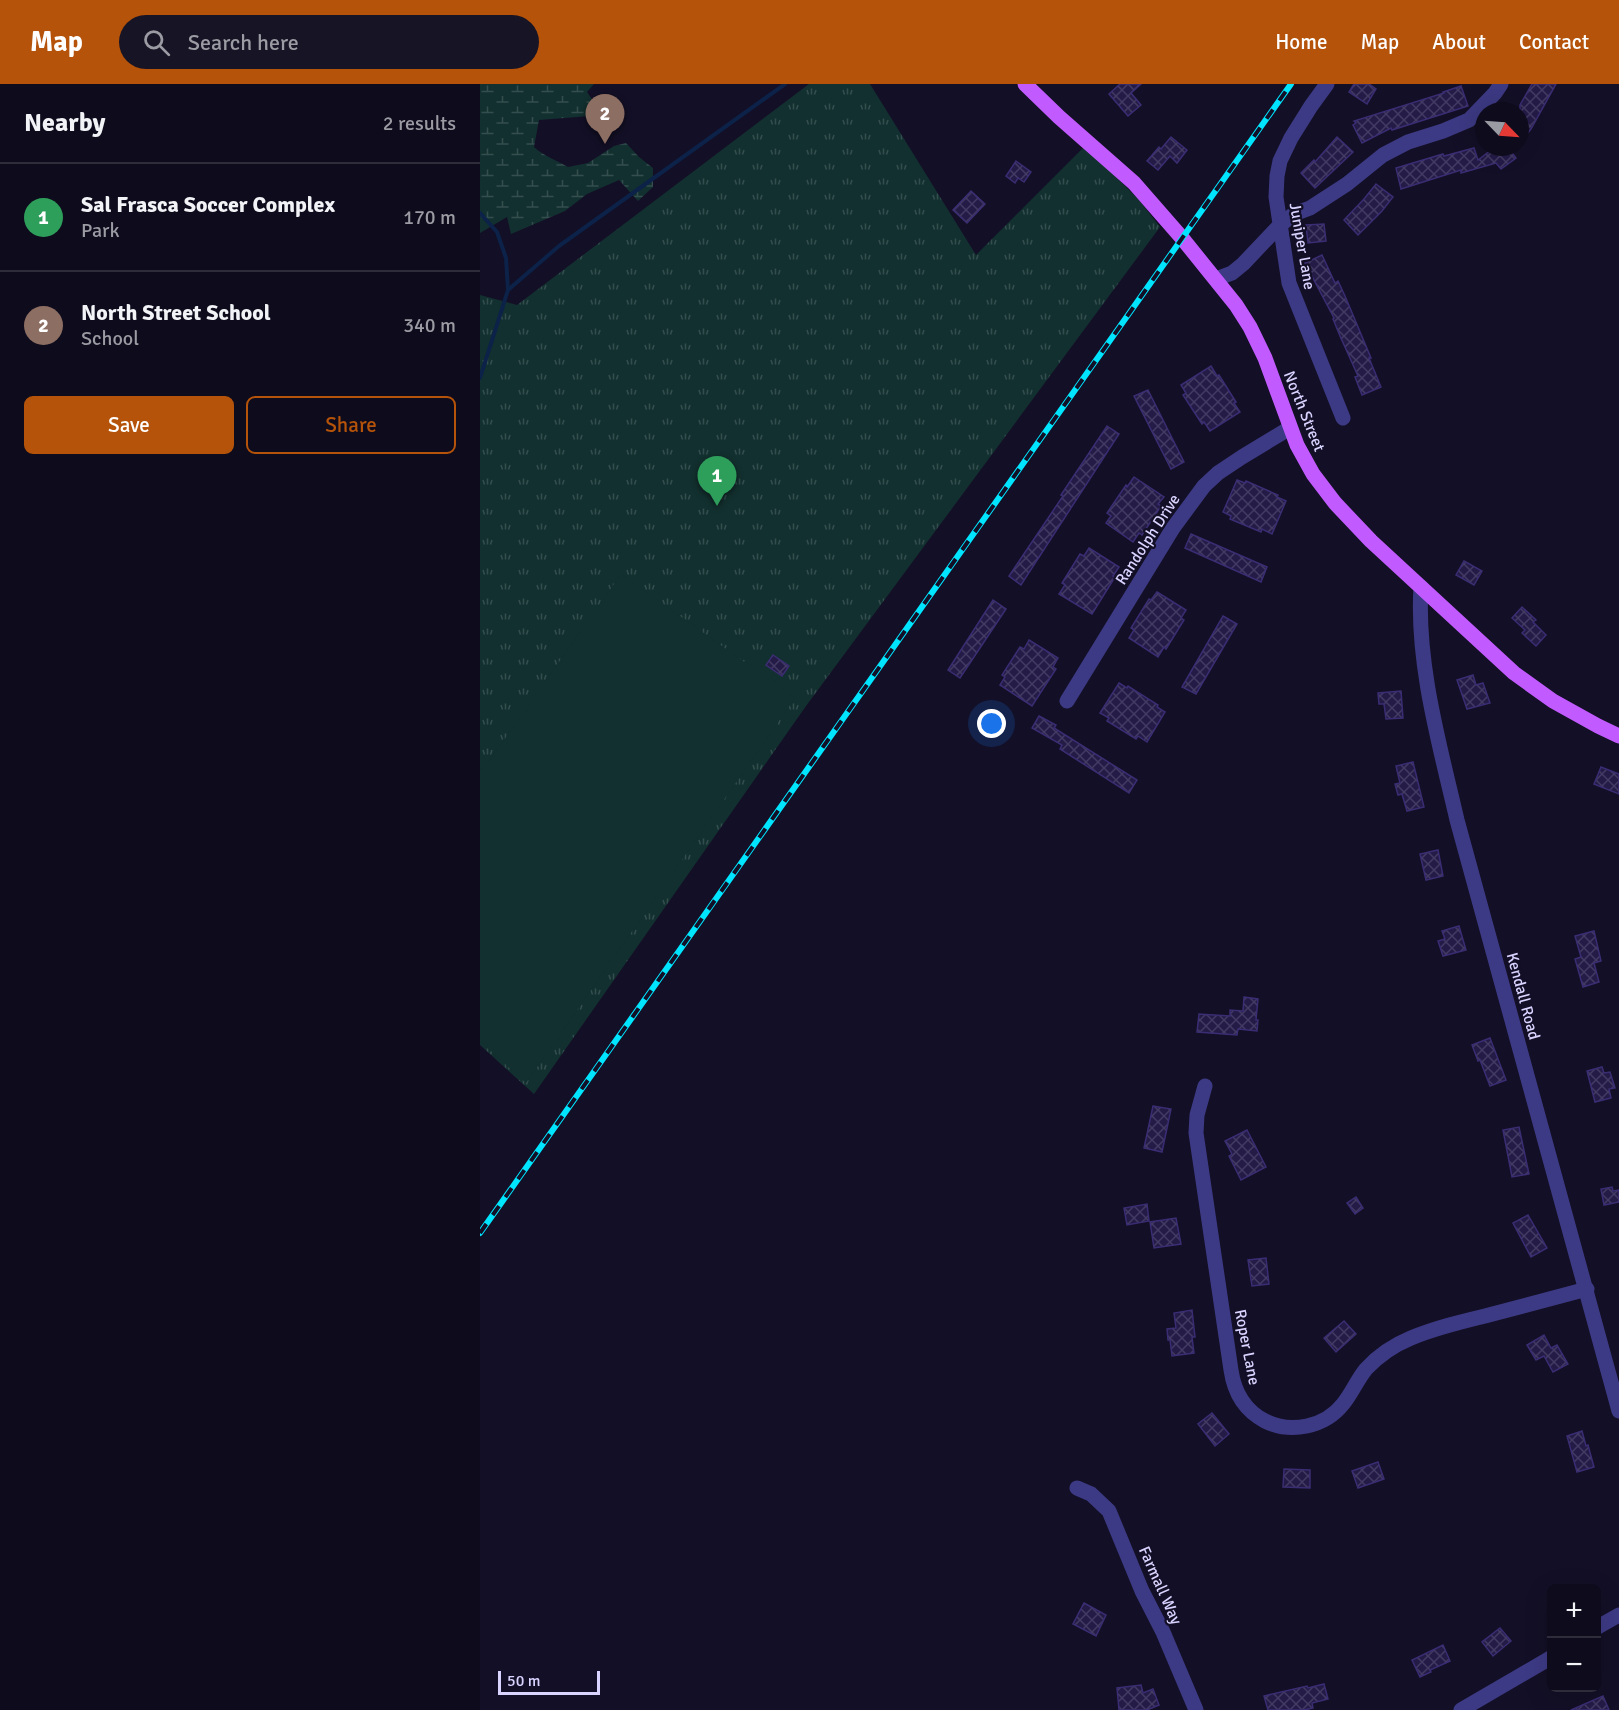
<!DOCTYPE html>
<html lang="en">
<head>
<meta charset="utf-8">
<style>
  :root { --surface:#0e0b1c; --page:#171425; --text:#f1f3f6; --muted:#9b9ba3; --line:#2e2b3b; --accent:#b45309 }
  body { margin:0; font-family:Signika,sans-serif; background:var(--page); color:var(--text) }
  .controls { position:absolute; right:18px; bottom:18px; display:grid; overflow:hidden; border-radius:9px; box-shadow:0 6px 24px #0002 }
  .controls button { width:54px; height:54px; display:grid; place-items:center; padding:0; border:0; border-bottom:2px solid var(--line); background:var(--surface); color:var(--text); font:30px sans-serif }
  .compass { position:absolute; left:995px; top:18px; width:54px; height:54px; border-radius:50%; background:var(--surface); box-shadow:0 6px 24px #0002; rotate:115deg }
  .scale { position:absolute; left:18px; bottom:15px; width:102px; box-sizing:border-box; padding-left:6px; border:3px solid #d9d4ff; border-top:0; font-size:16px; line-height:21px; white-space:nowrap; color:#d9d4ff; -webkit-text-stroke:4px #130f26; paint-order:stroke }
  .you { position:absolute; left:512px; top:640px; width:21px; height:21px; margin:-15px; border:4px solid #fff; border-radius:50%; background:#1a73e8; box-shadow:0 0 0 9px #1a73e833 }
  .badge { display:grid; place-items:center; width:39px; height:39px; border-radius:50%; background:var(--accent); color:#fff; font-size:20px; font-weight:700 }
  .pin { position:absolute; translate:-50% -50px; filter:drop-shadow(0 2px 3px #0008) }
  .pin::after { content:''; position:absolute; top:32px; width:21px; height:18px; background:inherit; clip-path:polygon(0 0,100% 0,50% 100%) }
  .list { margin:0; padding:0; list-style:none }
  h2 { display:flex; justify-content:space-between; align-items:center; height:78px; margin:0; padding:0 24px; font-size:26px }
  h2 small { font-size:20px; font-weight:400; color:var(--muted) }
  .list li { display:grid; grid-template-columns:39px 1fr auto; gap:18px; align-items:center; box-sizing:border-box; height:108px; padding:0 24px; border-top:2px solid var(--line) }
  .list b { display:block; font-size:22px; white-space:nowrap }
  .list p { margin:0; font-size:20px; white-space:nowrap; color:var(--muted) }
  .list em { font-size:20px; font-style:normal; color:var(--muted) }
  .actions { display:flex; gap:12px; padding:18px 24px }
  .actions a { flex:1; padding:14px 0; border:2px solid var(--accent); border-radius:9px; text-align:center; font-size:21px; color:var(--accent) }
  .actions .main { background:var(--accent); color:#fff }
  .icon { flex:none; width:33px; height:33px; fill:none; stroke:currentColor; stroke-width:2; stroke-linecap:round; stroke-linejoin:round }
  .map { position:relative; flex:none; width:1139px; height:1626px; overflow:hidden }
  header { display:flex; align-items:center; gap:36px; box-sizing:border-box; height:84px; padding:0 30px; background:var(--accent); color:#fff }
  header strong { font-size:28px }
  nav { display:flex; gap:33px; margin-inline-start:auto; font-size:21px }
  .search { width:420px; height:54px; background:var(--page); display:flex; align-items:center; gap:15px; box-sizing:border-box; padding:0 21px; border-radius:33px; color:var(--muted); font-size:22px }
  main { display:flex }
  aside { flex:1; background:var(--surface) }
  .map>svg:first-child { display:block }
  .wetland { fill:url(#wetland-marsh) }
  .park { fill:url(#park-tufts) }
  .pitch { fill:#12302f }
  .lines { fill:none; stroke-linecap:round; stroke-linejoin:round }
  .stream { stroke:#0c2248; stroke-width:4 }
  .building { fill:url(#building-cross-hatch); stroke:#3b2d73; stroke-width:1.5 }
  .minor { stroke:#3d3a85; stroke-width:15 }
  .major { stroke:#c25bff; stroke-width:15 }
  .rail-casing { stroke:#00e5ff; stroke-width:6 }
  .rail { stroke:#130f26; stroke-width:4; stroke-dasharray:11; stroke-linecap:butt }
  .labels { text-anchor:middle; stroke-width:4.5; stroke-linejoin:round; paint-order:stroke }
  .street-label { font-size:16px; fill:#d9d4ff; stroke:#130f26 }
</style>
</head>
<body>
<header>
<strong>Map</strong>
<div class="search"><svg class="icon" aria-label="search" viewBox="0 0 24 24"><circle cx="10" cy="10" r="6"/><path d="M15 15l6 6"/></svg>Search here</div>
<nav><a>Home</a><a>Map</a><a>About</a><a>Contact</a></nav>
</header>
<main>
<aside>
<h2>Nearby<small>2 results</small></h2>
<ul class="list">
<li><span class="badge" style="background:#2e9e5b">1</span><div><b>Sal Frasca Soccer Complex</b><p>Park</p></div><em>170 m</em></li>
<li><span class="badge" style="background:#8d6e63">2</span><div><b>North Street School</b><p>School</p></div><em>340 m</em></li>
</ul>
<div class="actions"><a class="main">Save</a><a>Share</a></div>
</aside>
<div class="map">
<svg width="1139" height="1626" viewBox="0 0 1139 1626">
  <defs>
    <pattern id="wetland-marsh" width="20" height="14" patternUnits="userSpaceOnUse" patternTransform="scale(1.5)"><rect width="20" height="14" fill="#12302f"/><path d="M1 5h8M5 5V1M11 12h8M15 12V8" fill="none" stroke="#344d4e"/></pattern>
    <pattern id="park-tufts" width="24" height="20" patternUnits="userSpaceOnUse" patternTransform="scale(1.5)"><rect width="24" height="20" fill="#12302f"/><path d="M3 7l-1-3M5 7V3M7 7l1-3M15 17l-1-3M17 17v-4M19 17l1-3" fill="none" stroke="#344d4e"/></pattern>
    <pattern id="building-cross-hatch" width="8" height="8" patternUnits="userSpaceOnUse" patternTransform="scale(1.5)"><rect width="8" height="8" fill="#241b47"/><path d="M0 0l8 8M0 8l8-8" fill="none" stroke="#433b63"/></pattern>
  </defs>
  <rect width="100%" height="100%" fill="#130f26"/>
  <path class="wetland" d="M0,0H114L107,8L116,21L110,32L59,36L54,63C64,72 76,76 88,83L108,79L134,62L146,59L159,73L173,84V103L158,117L139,96L107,110L85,127L31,150L27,133L0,149Z"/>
  <polygon class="park" points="329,0 390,0 496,171 605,62 659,116 680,143 326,622 54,1010 0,961 0,211 37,221"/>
  <polygon class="pitch" points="141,490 315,614 46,999 0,957 0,690"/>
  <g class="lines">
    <g class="stream">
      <polyline points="0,129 17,148 26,174 28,206 0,294"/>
      <polyline points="28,206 79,162 305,0"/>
    </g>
  </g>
  <g class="building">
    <polygon points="640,0 661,0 651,9 661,21 648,32 629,10"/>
    <polygon points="874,0 889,0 896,5 887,20 869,8"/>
    <polygon points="1052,0 1076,0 1051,45 1040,58 1040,21"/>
    <polygon points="981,2 988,22 912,46 911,44 882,59 873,41 876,39 874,37 964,9 963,8"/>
    <polygon points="691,53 707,66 697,79 690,72 678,86 667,77 679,63 681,65"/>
    <polygon points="857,53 873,68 835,104 821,89 834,76 835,78"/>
    <polygon points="1015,63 1028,63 1036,74 1021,85 1016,79 981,89 981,86 921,105 916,84 963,70 964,72 994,64 998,76"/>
    <polygon points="536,77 551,88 544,98 538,94 535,99 526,92"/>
    <polygon points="896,100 913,113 902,127 878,151 864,136 884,115"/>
    <polygon points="491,107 505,120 487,139 473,126"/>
    <polygon points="844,140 846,157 828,159 826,141"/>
    <polygon points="842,171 855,199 858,197 865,212 891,274 889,274 901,303 882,311 875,293 878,292 860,252 853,235 854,234 825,179"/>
    <polygon points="731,282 737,292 739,291 756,318 754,319 760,328 730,347 724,338 722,340 703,311 706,309 701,301"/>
    <polygon points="668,306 704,378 691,385 654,312"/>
    <polygon points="627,342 639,350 541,501 529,492 583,412 581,411"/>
    <polygon points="654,393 684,413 678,420 681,422 662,451 659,449 653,458 626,439 631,432 627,429 646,401 647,403"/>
    <polygon points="757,396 765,399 766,397 798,411 797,413 806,417 792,450 782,445 781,448 750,435 751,432 743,428"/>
    <polygon points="711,450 787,483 781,498 705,464"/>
    <polygon points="609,464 639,483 633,492 635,493 612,530 579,510 585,501 582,499 600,470 604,472"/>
    <polygon points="984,477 1002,487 994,501 976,491"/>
    <polygon points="677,508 706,526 701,534 704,536 686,565 684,563 678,573 649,554 654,546 651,544 669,515 671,516"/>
    <polygon points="513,516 526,525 480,594 468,586"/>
    <polygon points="1042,523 1056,536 1053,538 1066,551 1056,562 1042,549 1045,546 1032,534"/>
    <polygon points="743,532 757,540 716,610 702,603"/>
    <polygon points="549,556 578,574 573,583 576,585 552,622 520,601 525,593 522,591 540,563 544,565"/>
    <polygon points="293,571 309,582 302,592 286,581"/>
    <polygon points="993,591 996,601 1003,599 1010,619 987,625 977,596"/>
    <polygon points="639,599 647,604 648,602 678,621 677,623 685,628 667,658 658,652 656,655 627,637 629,634 620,629"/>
    <polygon points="921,607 923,634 906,635 904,620 899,620 898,609"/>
    <polygon points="559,632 576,641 574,644 657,696 649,709 580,665 582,661 552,644"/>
    <polygon points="933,678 944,723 927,727 922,710 918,711 915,700 920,699 916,682"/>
    <polygon points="1121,683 1139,690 1139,710 1114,700"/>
    <polygon points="958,766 963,792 946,796 940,770"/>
    <polygon points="979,842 986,866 963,872 958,857 965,855 962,847"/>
    <polygon points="1114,847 1121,877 1114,879 1119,898 1103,903 1095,875 1101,873 1095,852"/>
    <polygon points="764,913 778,915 776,936 778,936 777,947 758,945 757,951 717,948 719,930 750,932 750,926 763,927"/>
    <polygon points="1010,954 1026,996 1010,1002 1000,976 998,977 992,961"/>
    <polygon points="1122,983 1124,989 1130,988 1135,1004 1129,1005 1131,1014 1115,1018 1107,987"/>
    <polygon points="673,1022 691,1025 682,1068 664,1064"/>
    <polygon points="1039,1043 1049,1090 1032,1093 1023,1046"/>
    <polygon points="767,1046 786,1083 761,1096 749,1072 752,1070 745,1057"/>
    <polygon points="1132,1103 1133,1107 1139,1106 1139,1118 1124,1121 1121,1105"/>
    <polygon points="876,1113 883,1124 875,1130 867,1119"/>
    <polygon points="667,1120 669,1137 647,1141 644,1124"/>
    <polygon points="1048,1131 1067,1164 1051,1173 1033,1139"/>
    <polygon points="696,1134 701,1160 674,1164 670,1138"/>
    <polygon points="786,1174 789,1200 772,1202 768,1176"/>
    <polygon points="712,1226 715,1253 712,1253 714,1269 692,1272 690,1256 688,1256 687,1245 696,1244 694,1229"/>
    <polygon points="864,1237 876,1250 856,1268 844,1254"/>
    <polygon points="1064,1251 1071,1264 1077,1261 1088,1280 1073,1288 1064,1272 1056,1276 1047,1261"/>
    <polygon points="732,1329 749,1350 735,1362 718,1340"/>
    <polygon points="1102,1347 1106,1362 1108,1361 1114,1383 1097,1388 1087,1352"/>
    <polygon points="898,1378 904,1395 878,1404 872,1387"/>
    <polygon points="804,1385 830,1386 830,1404 803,1403"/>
    <polygon points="604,1519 626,1531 616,1552 593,1540"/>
    <polygon points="1020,1544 1031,1557 1013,1572 1002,1558"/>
    <polygon points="963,1561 970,1577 950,1586 951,1588 940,1593 932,1576"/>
    <polygon points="844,1600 848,1615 832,1619 833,1624 824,1626 788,1626 784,1612 827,1602 828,1604"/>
    <polygon points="661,1601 663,1609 673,1605 679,1621 667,1626 639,1626 637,1604"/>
    <polygon points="1123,1612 1129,1626 1091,1626"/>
  </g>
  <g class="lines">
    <g class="minor">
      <polyline points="847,0 831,22 811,54 800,77 797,92 796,113 809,199 863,334"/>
      <polyline points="736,195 752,189 763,180 800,141 814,130 830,124 867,100 903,71 928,58 963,47 989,36 1015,9 1021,0"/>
      <path d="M941,503C936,579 960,662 977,736L1139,1327"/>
      <polyline points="587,617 693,444 724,402 738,389 762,373 810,344"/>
      <path d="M725,1002L717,1031L716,1049L751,1286C754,1307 764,1326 785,1337C811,1350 845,1343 863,1320C872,1309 877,1296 886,1285C898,1272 914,1261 931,1254C955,1244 980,1238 1005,1232C1039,1223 1073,1214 1107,1205"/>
      <polyline points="597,1404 611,1410 629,1427 662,1507 683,1548 716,1626"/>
      <polyline points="1116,1544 1139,1531"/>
      <polyline points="981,1626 1072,1573"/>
    </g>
    <polyline class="major" points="545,0 579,33 654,99 702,154 756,221 770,243 785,274 817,361 833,390 855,419 891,457 1034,589 1073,617 1118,642 1139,652"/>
    <defs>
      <polyline id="rail" points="0,1149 811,0"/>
    </defs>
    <use href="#rail" class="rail-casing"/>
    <use href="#rail" class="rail"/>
  </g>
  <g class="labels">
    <g class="street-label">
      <text transform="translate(823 162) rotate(80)" y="6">Juniper Lane</text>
      <text transform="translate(825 327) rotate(68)" y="6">North Street</text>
      <text transform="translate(667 455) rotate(-57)" y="6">Randolph Drive</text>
      <text transform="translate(1044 912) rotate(75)" y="6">Kendall Road</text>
      <text transform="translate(768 1263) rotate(79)" y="6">Roper Lane</text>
      <text transform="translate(681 1501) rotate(66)" y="6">Farmall Way</text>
    </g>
  </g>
</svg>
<div class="controls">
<button>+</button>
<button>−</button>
</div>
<svg class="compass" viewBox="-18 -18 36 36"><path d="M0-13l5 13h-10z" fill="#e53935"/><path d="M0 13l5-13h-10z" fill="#9b9ba3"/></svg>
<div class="scale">50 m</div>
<div class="you"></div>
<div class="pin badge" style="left:237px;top:422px;background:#2e9e5b">1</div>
<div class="pin badge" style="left:125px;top:60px;background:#8d6e63">2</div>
</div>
</main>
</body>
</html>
